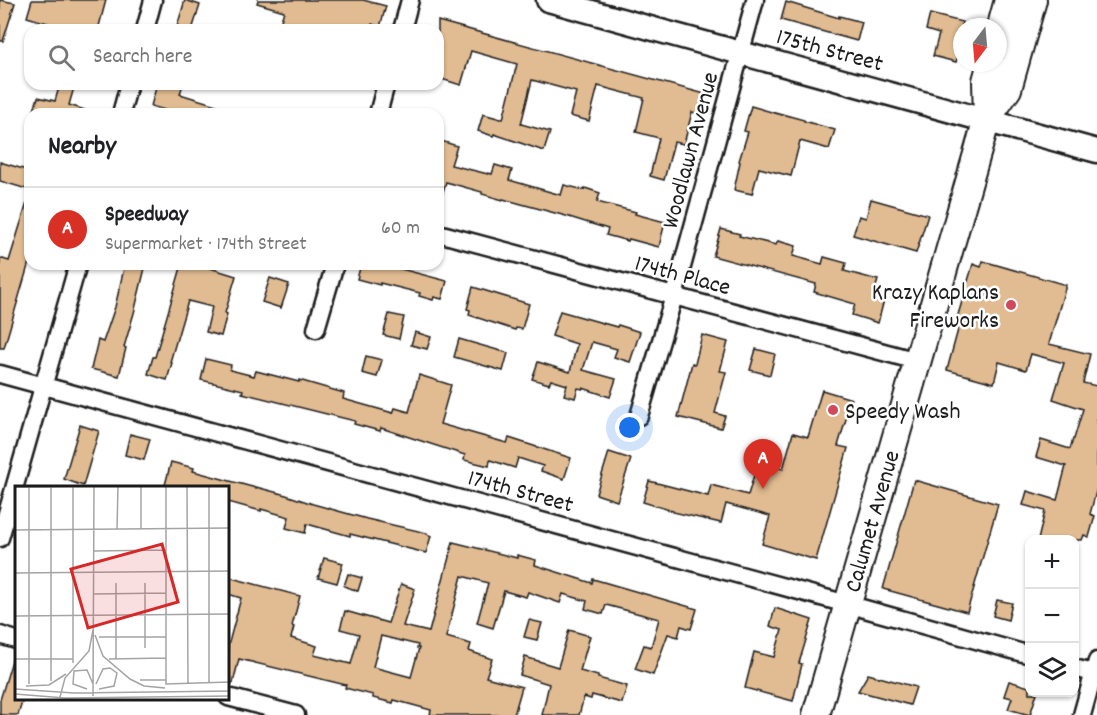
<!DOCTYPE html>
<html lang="en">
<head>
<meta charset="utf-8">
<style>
  :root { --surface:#fff; --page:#f2f2f2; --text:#202124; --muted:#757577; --line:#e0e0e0; --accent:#d93025 }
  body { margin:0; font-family:Dekko,sans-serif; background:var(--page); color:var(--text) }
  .controls { position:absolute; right:18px; bottom:18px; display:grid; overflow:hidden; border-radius:12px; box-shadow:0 2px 4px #0004 }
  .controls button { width:54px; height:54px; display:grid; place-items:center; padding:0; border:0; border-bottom:2px solid var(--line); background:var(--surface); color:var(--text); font:30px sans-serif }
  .compass { position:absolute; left:953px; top:18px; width:54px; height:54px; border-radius:50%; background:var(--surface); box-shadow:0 2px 4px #0004; rotate:196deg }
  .you { position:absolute; left:630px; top:428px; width:21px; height:21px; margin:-15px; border:4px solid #fff; border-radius:50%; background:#1a73e8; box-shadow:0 0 0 9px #1a73e833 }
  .badge { display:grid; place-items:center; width:39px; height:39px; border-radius:50%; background:var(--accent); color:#fff; font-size:20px; font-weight:700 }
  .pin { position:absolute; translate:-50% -50px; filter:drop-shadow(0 2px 3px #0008) }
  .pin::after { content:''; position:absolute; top:32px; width:21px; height:18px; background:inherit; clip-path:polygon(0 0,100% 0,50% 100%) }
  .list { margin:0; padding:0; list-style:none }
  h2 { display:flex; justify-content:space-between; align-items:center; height:78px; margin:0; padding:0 24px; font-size:26px }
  h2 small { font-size:20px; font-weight:400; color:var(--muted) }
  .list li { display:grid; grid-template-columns:39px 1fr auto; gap:18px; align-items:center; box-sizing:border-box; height:84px; padding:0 24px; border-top:2px solid var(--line) }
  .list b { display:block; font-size:22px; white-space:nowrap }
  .list p { margin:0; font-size:20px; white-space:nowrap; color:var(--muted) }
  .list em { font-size:20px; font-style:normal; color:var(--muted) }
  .icon { flex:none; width:33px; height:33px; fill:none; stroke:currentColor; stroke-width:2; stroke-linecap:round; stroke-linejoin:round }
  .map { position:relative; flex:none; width:1097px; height:715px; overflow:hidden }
  .search { position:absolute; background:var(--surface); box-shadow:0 2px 4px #0004; left:24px; top:24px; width:420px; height:66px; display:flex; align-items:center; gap:15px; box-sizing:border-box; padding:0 21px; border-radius:18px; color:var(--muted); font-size:22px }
  .panel { position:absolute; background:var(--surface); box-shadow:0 2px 4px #0004; left:24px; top:108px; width:420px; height:162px; border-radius:18px }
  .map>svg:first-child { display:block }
  .building { fill:#e1bb91; stroke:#1c1c1c; stroke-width:1.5; fill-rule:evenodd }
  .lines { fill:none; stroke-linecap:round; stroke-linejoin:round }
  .street-casing { stroke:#1c1c1c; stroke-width:21 }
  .secondary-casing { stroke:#1c1c1c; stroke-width:27 }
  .primary-casing { stroke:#1c1c1c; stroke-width:30 }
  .street { stroke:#fff; stroke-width:16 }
  .secondary { stroke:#fff; stroke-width:22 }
  .primary { stroke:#fff; stroke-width:26 }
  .poi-dot { fill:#d1495b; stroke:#fff; stroke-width:2 }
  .labels { text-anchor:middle; stroke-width:5; stroke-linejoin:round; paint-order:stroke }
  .street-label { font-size:24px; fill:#1c1c1c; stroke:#fff }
  .poi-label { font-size:24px; fill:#1c1c1c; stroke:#fff; text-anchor:end }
  .inset-road { fill:none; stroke:#a4a4a4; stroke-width:1.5 }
  .view { fill:#d62828; fill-opacity:0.15; stroke:#d62828; stroke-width:3 }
  .inset-edge { fill:none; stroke:#1c1c1c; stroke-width:3 }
</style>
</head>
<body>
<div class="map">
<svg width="1097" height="715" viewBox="0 0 1097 715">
  <rect width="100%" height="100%" fill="#fff"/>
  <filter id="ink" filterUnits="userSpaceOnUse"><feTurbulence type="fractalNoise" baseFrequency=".0167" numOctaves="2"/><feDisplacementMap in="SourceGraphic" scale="12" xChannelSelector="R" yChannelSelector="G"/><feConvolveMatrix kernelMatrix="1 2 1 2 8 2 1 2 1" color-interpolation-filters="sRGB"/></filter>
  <g filter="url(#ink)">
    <g class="building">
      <polygon points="0,0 15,3 3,41 0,41"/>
      <polygon points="32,0 106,0 98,30 71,30 27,17"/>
      <polygon points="185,0 200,5 192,30 176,30"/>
      <polygon points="258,0 363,0 386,6 380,27 372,24 371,30 278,30 284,11 257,3"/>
      <polygon points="786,2 839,18 839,16 862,22 857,41 781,20"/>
      <polygon points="930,14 962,22 962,40 956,62 933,56 939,34 926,30"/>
      <polygon points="438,21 705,94 700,114 692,112 684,144 674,142 664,180 650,176 659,138 636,132 644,98 598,86 589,121 570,116 576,92 532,80 521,124 550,132 544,151 494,134 493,136 478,131 483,114 501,119 501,118 503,119 517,64 471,51 461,85 438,78"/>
      <polygon points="60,84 75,84 69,105 85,110 85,114 33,114 38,97 55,101"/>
      <polygon points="157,84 183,84 180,94 236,111 236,114 178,114 151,106"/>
      <polygon points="751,106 782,115 782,114 804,120 804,121 835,130 829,149 800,141 791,176 759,168 752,194 734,190 740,162 739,161 748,132 744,131"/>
      <polygon points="438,140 457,146 451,165 488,174 488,173 492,174 495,165 512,170 509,180 561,195 564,185 584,190 585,188 600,193 597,202 636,212 635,214 665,222 659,247 629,239 628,241 606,235 608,229 566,216 503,199 503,200 482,194 482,192 446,182 441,198 438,197"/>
      <polygon points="0,162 30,171 30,190 0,181"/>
      <polygon points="871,199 928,215 916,253 853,235 859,216 866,218"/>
      <polygon points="27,203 30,203 30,259 4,348 0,348 0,258 9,261"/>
      <polygon points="721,229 740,234 739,236 776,245 778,241 796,246 793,256 822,264 824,257 846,263 844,271 878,280 874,293 885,296 878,323 852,315 855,304 814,292 816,284 713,256"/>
      <polygon points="983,261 1066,285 1049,344 1090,354 1083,383 1097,386 1097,488 1090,514 1095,516 1089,537 1084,535 1082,540 1038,540 1045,511 1023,505 1027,491 1057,500 1066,466 1036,457 1041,440 1070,449 1073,439 1074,439 1083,409 1053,399 1064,363 1031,354 1026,370 999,362 994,383 947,370 959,326 955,325 973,264 981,267"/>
      <polygon points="125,264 146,264 134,313 124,347 126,348 119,376 91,369 98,340 103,342 115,307"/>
      <polygon points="182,264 197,264 236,276 225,313 227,314 221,336 206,332 212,307 188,301 170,362 172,363 167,380 148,374 153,357 155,357"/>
      <polygon points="361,264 382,264 447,281 442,299 434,297 433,300 419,296 420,293 380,283 380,285 357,279"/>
      <polygon points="270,278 289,284 281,308 262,302"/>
      <polygon points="473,287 529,304 522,329 516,328 515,330 469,315 470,310 467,309"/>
      <polygon points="560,311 617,327 618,325 640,332 630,362 614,357 617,349 592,342 583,370 616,379 610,397 583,388 583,389 578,388 575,398 564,395 567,385 551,380 549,384 532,379 538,362 570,372 577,344 552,336"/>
      <polygon points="389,314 404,317 399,339 383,335"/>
      <polygon points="415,332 431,337 427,349 411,345"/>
      <polygon points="702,335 728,342 720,371 726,372 715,413 725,416 721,428 678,417 692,363 695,364"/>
      <polygon points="459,339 508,353 503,371 454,357"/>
      <polygon points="756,349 775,354 770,375 750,370"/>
      <polygon points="366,356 382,360 377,377 362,373"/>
      <polygon points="206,359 231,365 230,370 254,376 256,371 299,382 299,380 344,393 343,399 393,413 395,408 409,412 419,375 451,385 440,424 507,443 509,438 571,458 564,479 541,471 543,466 518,458 515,468 490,460 489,466 464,460 465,455 381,428 380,431 354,424 355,421 242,393 243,390 201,380"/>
      <polygon points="822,390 852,399 838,446 848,448 816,560 762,544 770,516 726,504 721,523 673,512 673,511 643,502 649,481 708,496 711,485 748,495 758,462 783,469 793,433 808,437"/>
      <polygon points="80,425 99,431 83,486 64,479"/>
      <polygon points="130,434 150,439 144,460 125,455"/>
      <polygon points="609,452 631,459 617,501 596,494"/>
      <polygon points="171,462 194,468 193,471 256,488 256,487 286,495 313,504 367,519 427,533 427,534 431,536 426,553 350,534 350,536 307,524 305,533 286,528 289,517 261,509 261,511 228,502 228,487 172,487 165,485"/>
      <polygon points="914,480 998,504 967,612 883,589"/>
      <path d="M453,542L517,558V555L536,560L535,565L592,583L593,579L697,609L691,629L681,626L678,637L668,634L653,675L635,669L644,645L651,647L659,619L606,605L603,614L585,609L587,601L563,594L560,603L528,592L526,597L504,591L493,628L477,623L488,583L462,576L446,637L471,644L469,651L492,659L486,677L522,687L514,715H430L431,710L394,700L393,703L373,698V695L345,688L346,685L239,659L233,683H228V646L241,598L228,594V577L300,596L292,626L294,627L291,638L317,646L314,655L351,664L359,634L340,629L345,611L388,623L401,584L415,589L403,626L429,632ZM381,636L418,645L417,648H419L411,677L373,667Z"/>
      <polygon points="324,558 343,563 337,583 318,578"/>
      <polygon points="348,574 362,578 358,591 344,586"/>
      <polygon points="997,600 1012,603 1008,620 993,616"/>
      <polygon points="775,608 812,620 799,663 802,664 793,701 745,688 754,652 774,657 782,630 770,626"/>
      <polygon points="529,620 542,623 537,640 524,637"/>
      <polygon points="569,630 590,636 580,671 598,676 598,678 627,686 622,703 592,695 591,699 584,697 579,715 542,715 549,684 520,675 525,657 558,667"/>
      <polygon points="13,657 16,657 16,699 23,699 18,715 0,715 0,700"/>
      <polygon points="868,674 916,687 910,705 858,691"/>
      <polygon points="1009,681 1029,687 1029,693 1037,693 1030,715 1008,709 1012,698 1004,696"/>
    </g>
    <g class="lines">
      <defs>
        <g id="street">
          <polyline points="145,30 153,0"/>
          <polyline points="402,30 410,0"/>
          <polyline points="121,114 129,84"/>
          <polyline points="378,114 386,84"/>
          <polyline points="438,233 917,361"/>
          <polyline points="316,329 335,264"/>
          <polyline points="0,374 847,604 1030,655"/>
          <polyline points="639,416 674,296 755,0"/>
          <polyline points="0,538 78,264"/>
          <polyline points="0,635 16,640"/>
          <polyline points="1074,668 1097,674"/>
          <polyline points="228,697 296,715"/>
          <polyline points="1082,715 1097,661"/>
        </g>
        <polyline id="secondary" points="548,0 1097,151"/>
        <g id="primary">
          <polyline points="998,37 1008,0"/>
          <polyline points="987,119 1008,89 1033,0"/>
          <polyline points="816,715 987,119 986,81 991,63"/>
        </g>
      </defs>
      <use href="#street" class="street-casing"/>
      <use href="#secondary" class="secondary-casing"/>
      <use href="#primary" class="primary-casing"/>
      <use href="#street" class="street"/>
      <use href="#secondary" class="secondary"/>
      <use href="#primary" class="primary"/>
    </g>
  </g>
  <g class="poi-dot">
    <circle cx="1011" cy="305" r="6"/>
    <circle cx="833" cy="410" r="6"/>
  </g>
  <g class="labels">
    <g class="street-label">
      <text transform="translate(830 49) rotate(15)" y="8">175th Street</text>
      <text transform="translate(689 150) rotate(-75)" y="8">Woodlawn Avenue</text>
      <text transform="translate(683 274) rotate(15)" y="8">174th Place</text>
      <text transform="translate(521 490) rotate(15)" y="8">174th Street</text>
      <text transform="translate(871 521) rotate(-74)" y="8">Calumet Avenue</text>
    </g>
    <g class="poi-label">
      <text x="999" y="299">Krazy Kaplans<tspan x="999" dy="28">Fireworks</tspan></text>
      <text x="845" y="418" text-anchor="start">Speedy Wash</text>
    </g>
  </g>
  <g transform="translate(15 486)">
    <rect width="214" height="214" fill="#fff"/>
    <path class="inset-road" d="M14,0V198M36,0V195M58,0V177M151,0V198L215,196M172,0L173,197M194,0V197M0,1L79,0M102,43L103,0M126,43V0M0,44L215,42M79,65L151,64M0,87L215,85M101,97V173M130,97V162M79,108L151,107M0,130L215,128M80,149L88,170L115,193L129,200L150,202M84,151H151M0,173H58M94,173L151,172M125,194H151M81,198L88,183L95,182L102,187L99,200L84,203M11,200L34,199L51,188M0,203L59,207L215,205M72,203L58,198L59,185L72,184L78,198M0,208L50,212L215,210M78,210L79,0M45,211L50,192L74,165L78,144"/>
    <path class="view" d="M147,58L163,116L73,142L56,83Z"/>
    <rect width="214" height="214" class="inset-edge"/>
  </g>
</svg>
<div class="controls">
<button>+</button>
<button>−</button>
<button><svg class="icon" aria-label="layers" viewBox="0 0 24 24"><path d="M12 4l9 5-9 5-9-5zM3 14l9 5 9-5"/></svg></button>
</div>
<svg class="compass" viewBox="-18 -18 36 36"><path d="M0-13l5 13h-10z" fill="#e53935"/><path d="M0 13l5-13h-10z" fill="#757577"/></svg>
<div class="you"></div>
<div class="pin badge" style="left:763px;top:489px">A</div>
<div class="search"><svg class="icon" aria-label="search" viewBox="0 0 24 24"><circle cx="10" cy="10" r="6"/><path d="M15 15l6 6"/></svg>Search here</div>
<section class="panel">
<h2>Nearby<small></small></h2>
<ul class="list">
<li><span class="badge">A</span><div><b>Speedway</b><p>Supermarket · 174th Street</p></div><em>60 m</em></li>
</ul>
</section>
</div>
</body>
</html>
